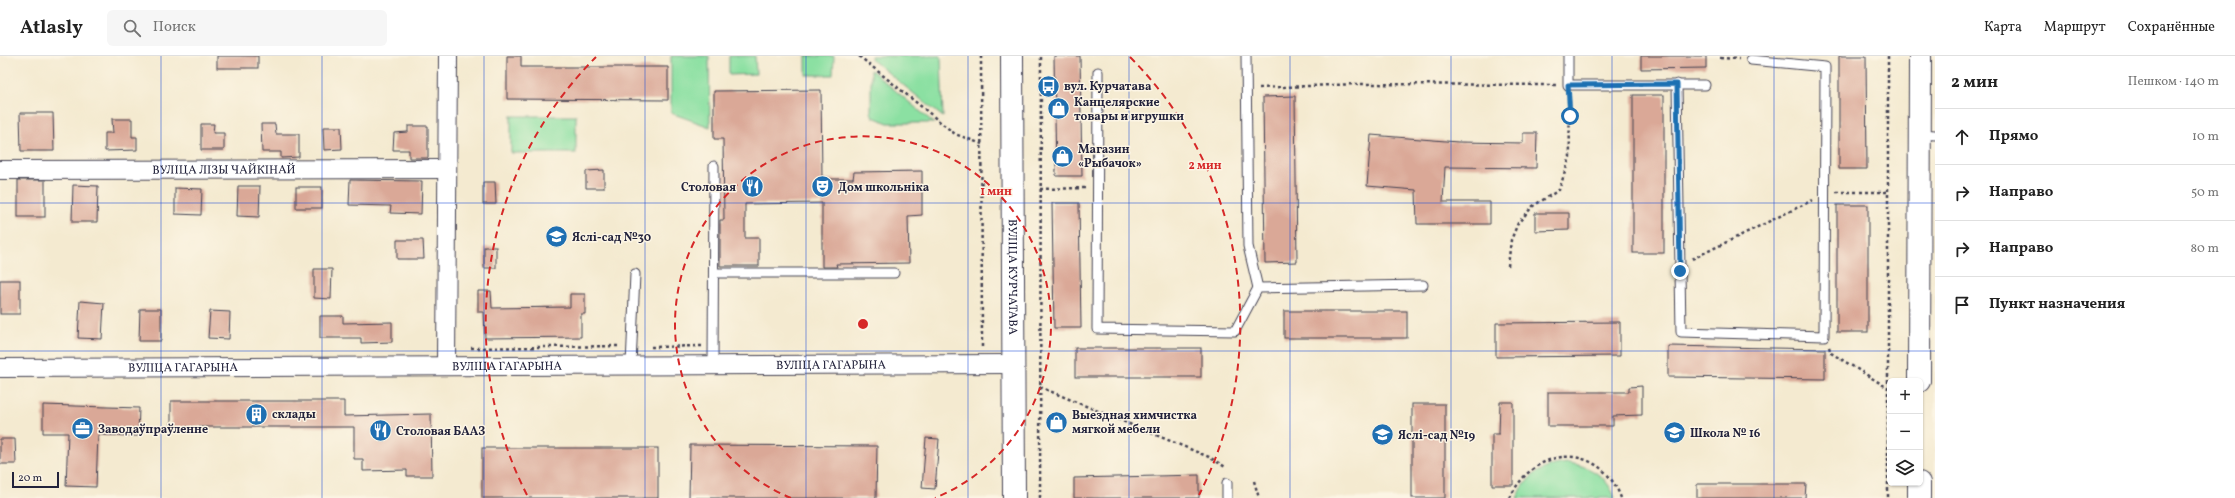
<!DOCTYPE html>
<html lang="ru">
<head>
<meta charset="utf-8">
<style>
  :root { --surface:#fff; --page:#f6f6f6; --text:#222; --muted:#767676; --line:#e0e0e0 }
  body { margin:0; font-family:Vollkorn,serif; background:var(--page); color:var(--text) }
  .controls { position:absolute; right:12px; bottom:12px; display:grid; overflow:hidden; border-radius:6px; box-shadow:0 1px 3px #0004 }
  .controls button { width:36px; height:36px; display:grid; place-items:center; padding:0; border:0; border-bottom:1px solid var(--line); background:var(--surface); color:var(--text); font:20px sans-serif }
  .scale { position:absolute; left:12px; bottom:10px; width:47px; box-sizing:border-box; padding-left:4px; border:2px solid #22223b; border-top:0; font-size:11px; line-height:14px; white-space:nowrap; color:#22223b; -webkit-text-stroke:3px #fcf5e5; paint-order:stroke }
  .stop { position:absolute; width:12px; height:12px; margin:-9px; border:3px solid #1f6fb2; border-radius:50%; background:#fff }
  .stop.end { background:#1f6fb2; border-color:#fff; box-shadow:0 1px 4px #0008 }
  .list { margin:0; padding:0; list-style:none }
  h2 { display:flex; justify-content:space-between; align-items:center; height:52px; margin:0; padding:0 16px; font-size:17px }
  h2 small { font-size:13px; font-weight:400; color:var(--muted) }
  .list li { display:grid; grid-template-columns:26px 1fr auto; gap:12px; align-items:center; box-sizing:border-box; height:56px; padding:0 16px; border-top:1px solid var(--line) }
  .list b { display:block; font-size:15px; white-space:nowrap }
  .list em { font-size:13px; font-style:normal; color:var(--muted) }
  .icon { flex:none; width:22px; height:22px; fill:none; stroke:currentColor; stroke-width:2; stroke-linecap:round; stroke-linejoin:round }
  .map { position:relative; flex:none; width:1935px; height:442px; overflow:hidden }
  header { display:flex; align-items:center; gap:24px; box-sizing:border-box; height:56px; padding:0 20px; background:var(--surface); border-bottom:1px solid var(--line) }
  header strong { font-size:19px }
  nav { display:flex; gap:22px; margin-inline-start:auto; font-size:14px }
  .search { width:280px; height:36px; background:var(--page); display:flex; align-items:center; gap:10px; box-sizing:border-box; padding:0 14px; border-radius:6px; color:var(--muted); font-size:15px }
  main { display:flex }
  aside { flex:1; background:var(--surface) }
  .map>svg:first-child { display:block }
  .green { fill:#8be0a2; stroke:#56816e }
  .building { fill:#daa897 }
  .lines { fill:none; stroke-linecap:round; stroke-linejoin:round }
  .lane-casing { stroke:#424051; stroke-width:11 }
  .street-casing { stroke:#424051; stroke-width:20 }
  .secondary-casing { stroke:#424051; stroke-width:24 }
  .path { stroke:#424051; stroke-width:2.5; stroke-dasharray:3 3; stroke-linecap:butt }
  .lane { stroke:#fff; stroke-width:9 }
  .street { stroke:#fff; stroke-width:18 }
  .secondary { stroke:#fff; stroke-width:22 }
  .route { stroke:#1f6fb2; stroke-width:5 }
  .grid { fill:none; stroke:#1d4ed8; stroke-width:1; stroke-opacity:0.55 }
  .ring { fill:none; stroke:#d62828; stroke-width:2; stroke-dasharray:7 5 }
  .labels { text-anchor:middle; stroke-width:3; stroke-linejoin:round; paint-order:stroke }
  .poi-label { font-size:12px; font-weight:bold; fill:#22223b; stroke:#fcf5e5; text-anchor:start }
  .street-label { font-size:12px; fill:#22223b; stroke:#fcf5e5 }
  .centre { fill:#d62828; stroke:#fcf5e5; stroke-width:2 }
  .ring-label { font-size:12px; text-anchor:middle; font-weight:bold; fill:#d62828; stroke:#fcf5e5; stroke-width:3; stroke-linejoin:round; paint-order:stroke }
</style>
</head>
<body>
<header>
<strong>Atlasly</strong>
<div class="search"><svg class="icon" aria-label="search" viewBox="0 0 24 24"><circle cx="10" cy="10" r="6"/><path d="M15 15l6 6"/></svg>Поиск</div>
<nav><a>Карта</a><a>Маршрут</a><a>Сохранённые</a></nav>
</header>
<main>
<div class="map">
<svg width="1935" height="442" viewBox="0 0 1935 442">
  <rect width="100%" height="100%" fill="#fcf5e5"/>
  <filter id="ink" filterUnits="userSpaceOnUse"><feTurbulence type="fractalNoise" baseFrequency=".025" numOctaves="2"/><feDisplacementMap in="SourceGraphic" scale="8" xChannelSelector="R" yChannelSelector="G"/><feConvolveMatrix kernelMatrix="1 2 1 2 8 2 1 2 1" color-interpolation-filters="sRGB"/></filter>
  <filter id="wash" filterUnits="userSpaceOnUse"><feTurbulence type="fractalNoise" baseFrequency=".012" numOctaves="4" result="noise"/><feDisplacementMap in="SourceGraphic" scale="16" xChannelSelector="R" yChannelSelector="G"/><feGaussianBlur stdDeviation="0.9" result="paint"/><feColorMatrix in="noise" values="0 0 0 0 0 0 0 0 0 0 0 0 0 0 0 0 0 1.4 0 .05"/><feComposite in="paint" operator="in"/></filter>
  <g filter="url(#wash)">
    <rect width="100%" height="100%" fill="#f4ead0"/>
    <g class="green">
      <polygon points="671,0 709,0 710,71 671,57"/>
      <polygon points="729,0 755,0 756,18 729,19"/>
      <polygon points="806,0 834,0 833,19 806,19"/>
      <polygon points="871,0 941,0 943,61 871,3"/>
      <polygon points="871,14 934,67 888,67 873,61 871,56"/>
      <rect x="511" y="60" width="65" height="37"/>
      <path d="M1568,407C1590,410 1607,420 1615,442H1517C1527,419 1543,409 1568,407Z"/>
    </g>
    <g id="blocks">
      <g class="building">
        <rect x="217" y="0" width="41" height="12"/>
        <polygon points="507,0 521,0 521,11 668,11 668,44 507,43"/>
        <polygon points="1054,0 1080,0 1082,120 1056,120"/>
        <polygon points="1641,0 1706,0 1706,12 1641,13"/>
        <polygon points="1839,0 1866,0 1867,113 1839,113"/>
        <polygon points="821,34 822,123 853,123 854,116 922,115 922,159 908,160 909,207 836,208 837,211 822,211 822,147 745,148 745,182 759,182 759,210 720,210 720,164 724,164 723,83 714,83 714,35"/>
        <rect x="1633" y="39" width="31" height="158"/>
        <polygon points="1295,40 1297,206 1265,207 1263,41"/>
        <polygon points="20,57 53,57 54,95 21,95"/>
        <polygon points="112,63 132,63 132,81 137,81 137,94 105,95 105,77 113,77"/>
        <polygon points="201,68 214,68 213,77 224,77 224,94 201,94"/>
        <polygon points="261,68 275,68 276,78 299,78 299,101 281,102 281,96 262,96"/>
        <polygon points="408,70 428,70 428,102 409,102 409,94 393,94 394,77 408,76"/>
        <polygon points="323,71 341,71 342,93 324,94"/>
        <polygon points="1523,77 1537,77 1536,112 1445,111 1443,146 1490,146 1490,168 1417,168 1416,134 1367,130 1371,79 1458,86 1523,87"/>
        <polygon points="604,114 604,132 586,132 586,115"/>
        <rect x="18" y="124" width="27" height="37"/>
        <polygon points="350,124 422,125 421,158 390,157 391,150 349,149"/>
        <polygon points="483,126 495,126 496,148 483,148"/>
        <polygon points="73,129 98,130 97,166 72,166"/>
        <polygon points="238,130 260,130 259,161 237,160"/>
        <rect x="296" y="131" width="26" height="21"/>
        <polygon points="175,132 202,133 201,159 175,158"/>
        <polygon points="1052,147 1079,147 1081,272 1054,272"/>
        <rect x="1837" y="149" width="31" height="127"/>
        <polygon points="1535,157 1569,157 1569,174 1535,175"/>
        <polygon points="397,184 423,184 424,203 397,203"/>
        <rect x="484" y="191" width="12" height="21"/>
        <polygon points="314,213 332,213 331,243 314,242"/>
        <rect x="0" y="224" width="20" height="34"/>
        <polygon points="478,235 491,235 492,252 570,251 570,238 585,238 585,258 581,258 581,281 485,282 484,256 478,256"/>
        <polygon points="80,245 104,247 102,283 78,282"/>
        <polygon points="140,253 161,253 161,285 139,285"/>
        <polygon points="210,255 230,256 229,283 208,282"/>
        <rect x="1284" y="255" width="123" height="27"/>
        <polygon points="320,260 343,260 343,267 392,266 392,286 361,287 361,282 320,282"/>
        <polygon points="1620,266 1620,300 1496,301 1496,267"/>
        <polygon points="1668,290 1825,293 1825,323 1668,321"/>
        <rect x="1075" y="292" width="126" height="29"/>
        <polygon points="1642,330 1642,359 1613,360 1613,370 1548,370 1548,336 1629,336 1629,331"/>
        <polygon points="171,345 344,345 344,360 431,358 432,420 407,420 407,414 363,415 363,403 354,403 354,371 171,371"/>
        <polygon points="1500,346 1513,346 1513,429 1492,429 1492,378 1499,378"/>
        <rect x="1412" y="348" width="33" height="94"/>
        <polygon points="43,349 139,352 138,380 98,379 96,431 66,430 68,377 43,377"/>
        <polygon points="926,382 939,383 935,433 922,432"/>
        <polygon points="0,383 15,383 16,408 0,408"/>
        <polygon points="690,389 877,390 876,442 689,442"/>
        <rect x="482" y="392" width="176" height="50"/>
        <polygon points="1199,419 1199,442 1074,442 1074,422"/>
        <polygon points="1697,428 1806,428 1805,442 1697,442"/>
      </g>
    </g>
  </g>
  <g filter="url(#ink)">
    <use href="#blocks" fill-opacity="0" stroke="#424051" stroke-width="1"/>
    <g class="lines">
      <defs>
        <g id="lane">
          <polyline points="1246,0 1248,190 1258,232"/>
          <polyline points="1568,0 1568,29 1705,29"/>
          <polyline points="1098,16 1097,273 1235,275 1258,232 1423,229"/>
          <polyline points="1677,28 1681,276 1824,280 1825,11 1751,4"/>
          <polyline points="1920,78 1935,79"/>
          <polyline points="714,217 894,217"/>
          <polyline points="631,309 635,218"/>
          <polyline points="713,309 714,110"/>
          <polyline points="1227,427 1227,442"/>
        </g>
        <g id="street">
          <path id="s1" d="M0,114L447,113"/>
          <polyline points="446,310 448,0"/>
          <path id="s2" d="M0,312L1013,308"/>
        </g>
        <g id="secondary">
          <path id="s3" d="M1012,0L1014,442"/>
          <polyline points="1919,325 1920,0"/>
          <polyline points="1919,442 1919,427"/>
        </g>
      </defs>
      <use href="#lane" class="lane-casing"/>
      <use href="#street" class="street-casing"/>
      <use href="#secondary" class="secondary-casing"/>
      <g class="path">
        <polyline points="859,0 955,78 982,88"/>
        <polyline points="981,0 982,292"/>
        <polyline points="1888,0 1888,442"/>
        <polyline points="1720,2 1739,3"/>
        <polyline points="1259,32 1355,28 1557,29"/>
        <polyline points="1040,133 1086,132"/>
        <polyline points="1836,136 1888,136"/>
        <polyline points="1692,203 1813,144"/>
        <polyline points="1508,210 1511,184 1518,167 1533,150 1559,134 1570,101 1569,41"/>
        <polyline points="651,291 702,290"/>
        <polyline points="1829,291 1831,297 1888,332"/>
        <polyline points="471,292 620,290"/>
        <polyline points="1040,331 1209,401 1227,412"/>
        <polyline points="1254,425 1259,442"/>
        <polyline points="1040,442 1041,0"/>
        <path d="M1510,442C1534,389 1600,385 1621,442"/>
      </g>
      <use href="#lane" class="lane"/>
      <use href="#street" class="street"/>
      <use href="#secondary" class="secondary"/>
    </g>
  </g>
  <g class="lines" filter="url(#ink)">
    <polyline class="route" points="1570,60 1568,29 1677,28 1680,215"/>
  </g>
  <path class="grid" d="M161,0V442M322,0V442M484,0V442M645,0V442M806,0V442M968,0V442M1129,0V442M1290,0V442M1451,0V442M1612,0V442M1774,0V442M0,147H1935M0,295H1935"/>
  <g class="ring">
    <path d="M791 442A188 188 0 1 1 935 442"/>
    <path d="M527 439A377 377 0 0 1 596 1M1130 1A377 377 0 0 1 1199 439"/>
  </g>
  <defs>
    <symbol id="bus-disc" viewBox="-11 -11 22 22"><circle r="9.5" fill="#1f6fb2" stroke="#fcf5e5"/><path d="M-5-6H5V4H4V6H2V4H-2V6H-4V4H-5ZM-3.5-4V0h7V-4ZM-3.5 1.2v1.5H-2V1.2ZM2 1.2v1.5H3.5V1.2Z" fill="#fff"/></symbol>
    <symbol id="shop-disc" viewBox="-11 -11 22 22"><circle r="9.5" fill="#1f6fb2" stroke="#fcf5e5"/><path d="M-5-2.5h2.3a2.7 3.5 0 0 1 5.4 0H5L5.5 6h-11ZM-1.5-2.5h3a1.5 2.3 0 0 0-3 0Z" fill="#fff"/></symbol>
    <symbol id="restaurant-disc" viewBox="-11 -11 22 22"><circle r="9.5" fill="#1f6fb2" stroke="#fcf5e5"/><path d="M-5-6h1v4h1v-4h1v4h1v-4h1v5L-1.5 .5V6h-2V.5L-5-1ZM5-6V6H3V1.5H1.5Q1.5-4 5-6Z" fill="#fff"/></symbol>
    <symbol id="theatre-disc" viewBox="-11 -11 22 22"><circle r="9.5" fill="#1f6fb2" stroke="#fcf5e5"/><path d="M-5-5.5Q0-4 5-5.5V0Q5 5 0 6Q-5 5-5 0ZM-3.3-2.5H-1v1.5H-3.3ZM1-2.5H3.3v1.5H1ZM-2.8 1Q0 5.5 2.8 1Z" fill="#fff"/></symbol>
    <symbol id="school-disc" viewBox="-11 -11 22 22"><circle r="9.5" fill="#1f6fb2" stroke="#fcf5e5"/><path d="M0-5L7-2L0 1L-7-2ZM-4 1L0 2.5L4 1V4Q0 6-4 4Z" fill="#fff"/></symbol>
    <symbol id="building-disc" viewBox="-11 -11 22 22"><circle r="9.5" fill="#1f6fb2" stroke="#fcf5e5"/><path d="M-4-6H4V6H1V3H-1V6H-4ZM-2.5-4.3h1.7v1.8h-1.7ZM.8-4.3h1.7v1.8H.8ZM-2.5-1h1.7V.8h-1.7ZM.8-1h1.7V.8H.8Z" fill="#fff"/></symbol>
    <symbol id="office-disc" viewBox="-11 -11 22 22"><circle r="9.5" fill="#1f6fb2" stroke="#fcf5e5"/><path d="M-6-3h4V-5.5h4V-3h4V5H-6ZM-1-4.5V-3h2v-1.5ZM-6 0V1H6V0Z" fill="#fff"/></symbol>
  </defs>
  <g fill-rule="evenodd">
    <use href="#bus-disc" x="1036" y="18" width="25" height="25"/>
    <use href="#shop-disc" x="1046" y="40" width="25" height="25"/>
    <use href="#shop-disc" x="1050" y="88" width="25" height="25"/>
    <use href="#restaurant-disc" x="740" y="118" width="25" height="25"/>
    <use href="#theatre-disc" x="810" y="118" width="25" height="25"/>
    <use href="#school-disc" x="544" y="168" width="25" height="25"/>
    <use href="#building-disc" x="244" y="346" width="25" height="25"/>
    <use href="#shop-disc" x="1044" y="354" width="25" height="25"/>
    <use href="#office-disc" x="70" y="360" width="25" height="25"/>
    <use href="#restaurant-disc" x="368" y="362" width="25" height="25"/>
    <use href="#school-disc" x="1662" y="364" width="25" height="25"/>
    <use href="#school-disc" x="1370" y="366" width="25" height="25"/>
  </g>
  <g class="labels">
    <g class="poi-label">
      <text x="1064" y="34">вул. Курчатава</text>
      <text x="1074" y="50">Канцелярские<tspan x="1074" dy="14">товары и игрушки</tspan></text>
      <text x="1078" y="97">Магазин<tspan x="1078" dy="14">«Рыбачок»</tspan></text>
      <text x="736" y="135" text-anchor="end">Столовая</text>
      <text x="838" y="135">Дом школьніка</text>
      <text x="572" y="185">Яслі-сад №30</text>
      <text x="272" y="362">склады</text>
      <text x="1072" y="363">Выездная химчистка<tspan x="1072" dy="14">мягкой мебели</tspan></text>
      <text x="98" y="377">Заводаўпраўленне</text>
      <text x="396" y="379">Столовая БААЗ</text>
      <text x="1690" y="381">Школа № 16</text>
      <text x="1398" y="383">Яслі-сад №19</text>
    </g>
    <g class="street-label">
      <text dy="4" stroke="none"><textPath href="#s1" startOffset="224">ВУЛІЦА ЛІЗЫ ЧАЙКІНАЙ</textPath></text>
      <text dy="4" stroke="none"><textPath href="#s3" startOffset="221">ВУЛІЦА КУРЧАТАВА</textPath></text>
      <text dy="4" stroke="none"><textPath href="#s2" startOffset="507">ВУЛІЦА ГАГАРЫНА</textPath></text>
      <text dy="4" stroke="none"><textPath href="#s2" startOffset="831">ВУЛІЦА ГАГАРЫНА</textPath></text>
      <text dy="4" stroke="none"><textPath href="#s2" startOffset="183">ВУЛІЦА ГАГАРЫНА</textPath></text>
    </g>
  </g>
  <circle cx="863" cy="268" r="6" class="centre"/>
  <g class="ring-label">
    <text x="1205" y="113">2 мин</text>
    <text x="996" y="139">1 мин</text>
  </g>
</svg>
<div class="controls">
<button>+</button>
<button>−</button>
<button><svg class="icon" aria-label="layers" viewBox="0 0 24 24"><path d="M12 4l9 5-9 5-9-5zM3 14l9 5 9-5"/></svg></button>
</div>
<div class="scale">20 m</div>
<div class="stop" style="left:1570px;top:60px"></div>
<div class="stop end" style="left:1680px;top:215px"></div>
</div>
<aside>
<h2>2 мин<small>Пешком · 140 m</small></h2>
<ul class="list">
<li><svg class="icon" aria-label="ahead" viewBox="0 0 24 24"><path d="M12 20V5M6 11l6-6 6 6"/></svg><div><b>Прямо</b></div><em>10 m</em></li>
<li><svg class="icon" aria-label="right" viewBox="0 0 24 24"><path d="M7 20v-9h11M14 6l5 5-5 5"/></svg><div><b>Направо</b></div><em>50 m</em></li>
<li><svg class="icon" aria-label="right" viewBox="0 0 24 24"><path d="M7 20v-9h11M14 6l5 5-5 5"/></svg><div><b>Направо</b></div><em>80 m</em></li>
<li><svg class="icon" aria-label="arrive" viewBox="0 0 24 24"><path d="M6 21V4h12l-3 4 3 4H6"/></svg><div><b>Пункт назначения</b></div></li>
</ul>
</aside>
</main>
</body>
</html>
